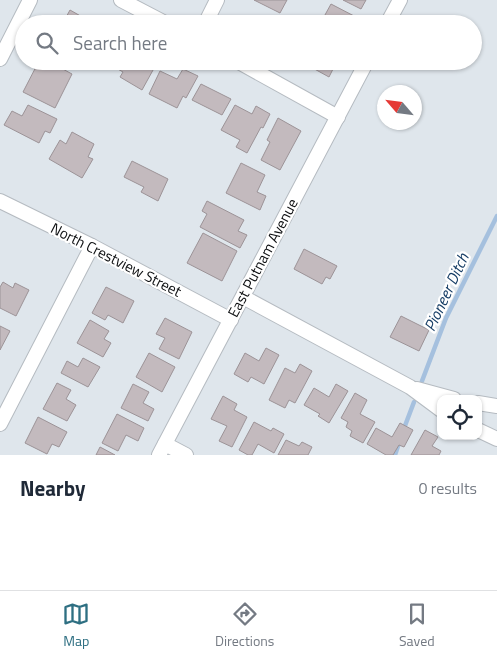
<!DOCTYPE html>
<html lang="en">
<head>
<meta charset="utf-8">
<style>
  :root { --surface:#fff; --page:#f6f6f7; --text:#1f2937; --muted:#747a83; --line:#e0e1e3; --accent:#2e6f82 }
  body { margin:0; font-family:"Titillium Web",sans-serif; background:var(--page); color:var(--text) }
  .controls { position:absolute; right:15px; bottom:15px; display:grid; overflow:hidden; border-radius:10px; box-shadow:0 1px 4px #0004 }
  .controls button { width:45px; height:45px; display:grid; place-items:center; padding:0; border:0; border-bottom:1px solid var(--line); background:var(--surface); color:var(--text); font:25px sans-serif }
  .compass { position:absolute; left:377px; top:85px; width:45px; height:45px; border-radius:50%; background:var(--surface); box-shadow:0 1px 4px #0004; rotate:298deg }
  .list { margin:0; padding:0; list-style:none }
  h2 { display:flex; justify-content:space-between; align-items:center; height:65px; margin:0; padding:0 20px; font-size:21px }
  h2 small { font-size:16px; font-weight:400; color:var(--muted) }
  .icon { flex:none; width:28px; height:28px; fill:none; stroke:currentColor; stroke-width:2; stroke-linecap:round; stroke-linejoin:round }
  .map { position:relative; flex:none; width:497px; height:455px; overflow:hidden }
  .search { position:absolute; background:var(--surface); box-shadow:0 1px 4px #0004; left:15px; right:15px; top:15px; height:55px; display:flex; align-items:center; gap:12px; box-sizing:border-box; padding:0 18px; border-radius:28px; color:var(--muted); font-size:19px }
  .sheet { height:135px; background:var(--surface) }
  nav { display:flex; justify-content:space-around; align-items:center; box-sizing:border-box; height:70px; border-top:1px solid var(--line); background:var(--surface); font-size:14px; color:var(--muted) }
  nav a { display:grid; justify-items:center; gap:2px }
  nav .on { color:var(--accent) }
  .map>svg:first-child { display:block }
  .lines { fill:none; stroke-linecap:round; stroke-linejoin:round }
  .stream { stroke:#a5c0de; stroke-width:4.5 }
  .building { fill:#c3babe; stroke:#9c9397 }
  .street-casing { stroke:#b5bbc1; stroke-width:16 }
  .street { stroke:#fff; stroke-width:14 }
  .labels { text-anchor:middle; stroke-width:4.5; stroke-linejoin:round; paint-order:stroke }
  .street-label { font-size:15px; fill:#0b0d0f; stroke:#fff }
  .water-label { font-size:16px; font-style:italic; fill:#173e66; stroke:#fff }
</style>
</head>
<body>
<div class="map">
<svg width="497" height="455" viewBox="0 0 497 455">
  <rect width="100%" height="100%" fill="#dfe6ec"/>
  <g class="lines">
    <g class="stream">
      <polyline points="422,381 446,318 497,216"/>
      <polyline points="403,431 414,402"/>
      <polyline points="395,455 399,443"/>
    </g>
  </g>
  <g class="building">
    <polygon points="254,0 287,0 280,13"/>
    <polygon points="343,0 366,0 361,9"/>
    <polygon points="331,4 356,17 352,24 320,24"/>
    <polygon points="70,10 84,18 81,24 50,24 54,16 64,21"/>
    <polygon points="39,61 48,61 72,74 55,108 23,92"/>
    <polygon points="119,61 158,61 142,90 120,77 123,72 116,68"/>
    <polygon points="300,61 337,61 329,77"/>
    <polygon points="183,69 198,76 186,98 183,96 177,108 149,94 160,71 177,79"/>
    <polygon points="201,84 231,99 222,115 192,100"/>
    <polygon points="28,105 57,119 50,133 45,131 39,143 4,125 12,111 22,116"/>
    <polygon points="235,105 252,114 256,106 270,114 263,128 261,127 247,153 236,147 240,140 221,130"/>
    <polygon points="278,118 301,131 280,170 261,160 270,142 267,140"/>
    <polygon points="72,132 94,144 88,157 93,159 82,178 49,159 60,140 66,144"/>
    <polygon points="132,161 168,179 158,201 141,192 144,187 124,177"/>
    <polygon points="241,163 265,175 257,192 266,196 260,210 226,193"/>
    <polygon points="207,201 244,220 238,231 247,235 240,248 200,227 207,214 202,211"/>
    <polygon points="203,233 237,251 222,281 187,263"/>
    <polygon points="304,249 337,266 330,279 326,277 322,284 294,269"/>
    <polygon points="3,282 13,288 15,283 29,290 16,316 0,308 0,287"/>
    <polygon points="106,287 134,301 123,323 108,315 105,320 92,313"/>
    <polygon points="401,316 429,330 419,351 390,337"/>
    <polygon points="165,318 192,332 179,359 159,349 165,338 156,334"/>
    <polygon points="90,320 109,331 104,339 111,343 103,357 77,343"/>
    <polygon points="0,326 10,331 0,350"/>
    <polygon points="266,348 279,355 264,384 251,377 248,382 234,374 245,353 259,361"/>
    <polygon points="149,353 175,367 162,392 136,377"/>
    <polygon points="83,358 100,367 88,387 61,373 67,361 78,367"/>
    <polygon points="300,364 312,371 295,403 289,400 285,408 269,400 285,368 295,373"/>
    <polygon points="57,383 71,390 66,399 76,405 67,421 43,409"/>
    <polygon points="133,384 149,392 143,403 154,409 148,421 121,408"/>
    <polygon points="336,384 348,391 329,423 318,416 320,414 304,405 314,388 329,397"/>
    <polygon points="355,393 367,400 360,414 375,422 363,443 350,436 352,431 346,427 348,422 341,418"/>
    <polygon points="223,396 237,404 234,410 247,417 232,447 219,441 227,426 211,419"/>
    <polygon points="117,414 144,428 138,441 126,435 118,451 102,443"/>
    <polygon points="38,417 67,432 59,447 52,444 47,454 25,443"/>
    <polygon points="254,422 271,431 273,428 284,434 274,453 258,444 252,455 248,455 239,450"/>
    <polygon points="400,423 413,430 404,447 399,445 393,455 386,455 367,444 376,428 392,437"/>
    <polygon points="425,430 438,437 432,446 441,451 439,455 411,455"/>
    <polygon points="286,440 299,446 302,442 312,447 308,455 278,455"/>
    <polygon points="100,447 115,455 96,455"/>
  </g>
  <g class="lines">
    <defs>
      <g id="street">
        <polyline points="121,0 167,24"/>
        <polyline points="205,24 217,0"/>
        <polyline points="387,24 400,0"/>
        <polyline points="0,59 30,0"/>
        <polyline points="237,61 338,117"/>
        <polyline points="0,201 92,246 231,320"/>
        <polyline points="243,297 410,387 441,410"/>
        <polyline points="417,389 454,399"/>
        <polyline points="478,403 497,406"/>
        <polyline points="0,424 92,246"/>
        <polyline points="478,430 497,439"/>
        <polyline points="165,444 186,455"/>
        <polyline points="159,455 367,61"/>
      </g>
    </defs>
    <use href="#street" class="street-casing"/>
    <use href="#street" class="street"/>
  </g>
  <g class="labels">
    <g class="street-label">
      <text transform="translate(263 258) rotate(-62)" y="5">East Putnam Avenue</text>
      <text transform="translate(116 260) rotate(27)" y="5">North Crestview Street</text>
    </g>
    <g class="water-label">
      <text transform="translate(446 292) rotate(-65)" y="6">Pioneer Ditch</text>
    </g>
  </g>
</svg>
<div class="controls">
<button><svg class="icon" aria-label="locate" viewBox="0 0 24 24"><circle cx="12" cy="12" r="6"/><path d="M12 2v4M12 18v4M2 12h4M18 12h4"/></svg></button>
</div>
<svg class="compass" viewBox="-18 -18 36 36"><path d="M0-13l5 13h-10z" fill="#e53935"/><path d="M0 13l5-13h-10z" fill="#747a83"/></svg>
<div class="search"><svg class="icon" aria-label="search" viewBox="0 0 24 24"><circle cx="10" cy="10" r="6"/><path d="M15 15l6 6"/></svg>Search here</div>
</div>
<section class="sheet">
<h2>Nearby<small>0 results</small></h2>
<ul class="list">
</ul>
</section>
<nav>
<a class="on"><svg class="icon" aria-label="map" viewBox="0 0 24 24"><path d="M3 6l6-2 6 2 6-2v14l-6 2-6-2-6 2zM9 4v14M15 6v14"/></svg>Map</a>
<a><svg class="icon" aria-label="directions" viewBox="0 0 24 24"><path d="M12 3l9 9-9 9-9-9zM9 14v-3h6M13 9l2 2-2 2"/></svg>Directions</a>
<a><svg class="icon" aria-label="saved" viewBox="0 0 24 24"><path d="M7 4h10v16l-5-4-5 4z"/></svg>Saved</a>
</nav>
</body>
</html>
